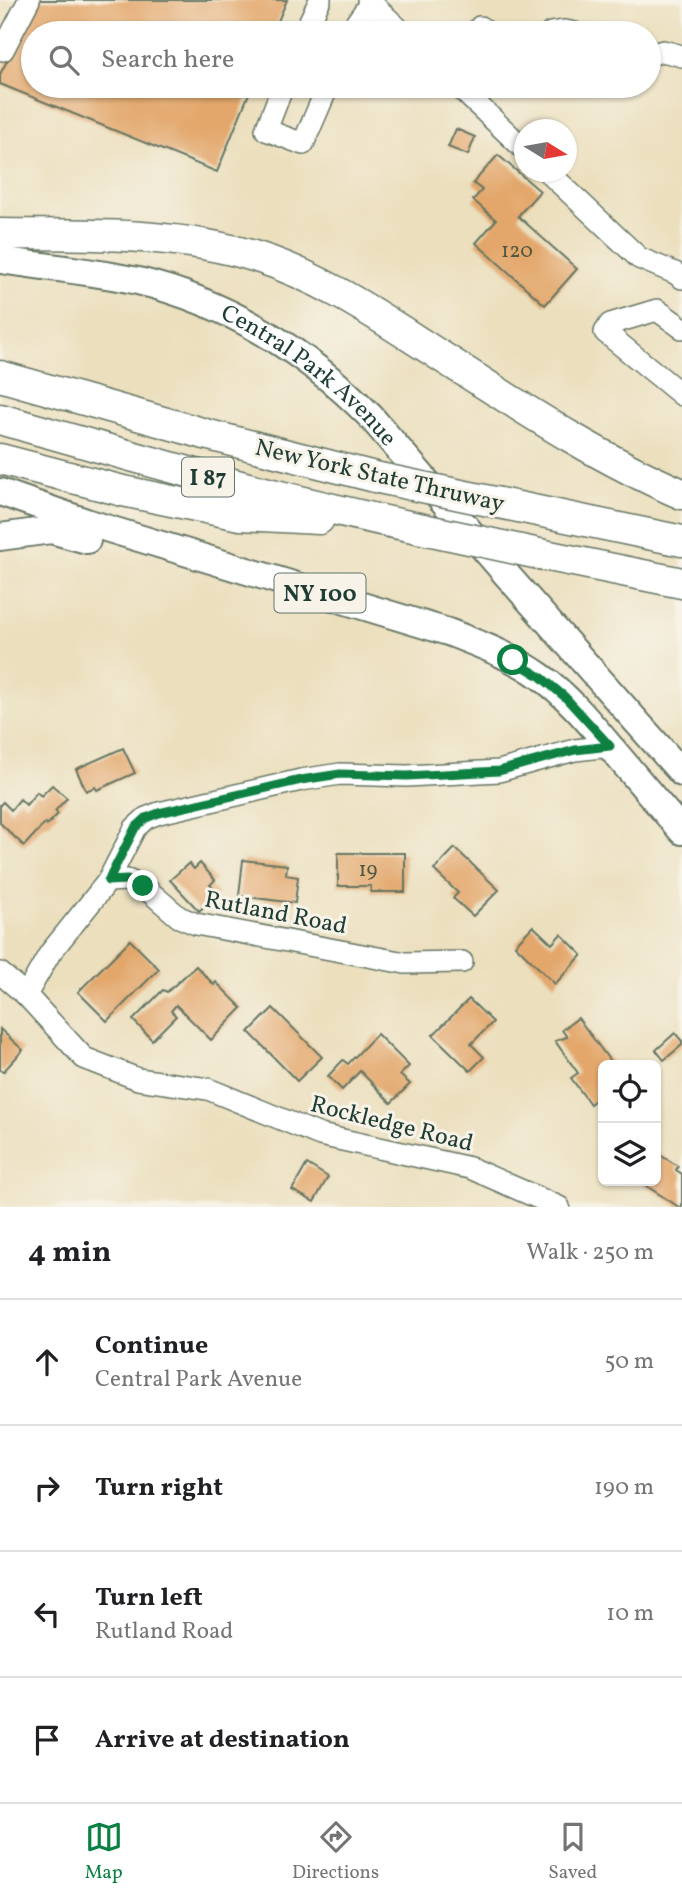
<!DOCTYPE html>
<html lang="en">
<head>
<meta charset="utf-8">
<style>
  :root { --surface:#fff; --page:#f6f6f6; --text:#202124; --muted:#757577; --line:#e0e0e0; --accent:#0b8043 }
  body { margin:0; font-family:Vollkorn,serif; background:var(--page); color:var(--text) }
  .controls { position:absolute; right:21px; bottom:21px; display:grid; overflow:hidden; border-radius:10px; box-shadow:0 2px 5px #0004 }
  .controls button { width:63px; height:63px; display:grid; place-items:center; padding:0; border:0; border-bottom:2px solid var(--line); background:var(--surface); color:var(--text); font:35px sans-serif }
  .compass { position:absolute; left:514px; top:119px; width:63px; height:63px; border-radius:50%; background:var(--surface); box-shadow:0 2px 5px #0004; rotate:101deg }
  .stop { position:absolute; width:21px; height:21px; margin:-16px; border:5px solid #0b8043; border-radius:50%; background:#fff }
  .stop.end { background:#0b8043; border-color:#fff; box-shadow:0 2px 7px #0008 }
  .list { margin:0; padding:0; list-style:none }
  h2 { display:flex; justify-content:space-between; align-items:center; height:91px; margin:0; padding:0 28px; font-size:30px }
  h2 small { font-size:23px; font-weight:400; color:var(--muted) }
  .list li { display:grid; grid-template-columns:46px 1fr auto; gap:21px; align-items:center; box-sizing:border-box; height:126px; padding:0 28px; border-top:2px solid var(--line) }
  .list b { display:block; font-size:26px; white-space:nowrap }
  .list p { margin:0; font-size:23px; white-space:nowrap; color:var(--muted) }
  .list em { font-size:23px; font-style:normal; color:var(--muted) }
  .icon { flex:none; width:38px; height:38px; fill:none; stroke:currentColor; stroke-width:2; stroke-linecap:round; stroke-linejoin:round }
  .map { position:relative; flex:none; width:682px; height:1207px; overflow:hidden }
  .search { position:absolute; background:var(--surface); box-shadow:0 2px 5px #0004; left:21px; right:21px; top:21px; height:77px; display:flex; align-items:center; gap:18px; box-sizing:border-box; padding:0 24px; border-radius:38px; color:var(--muted); font-size:26px }
  .sheet { height:595px; background:var(--surface) }
  nav { display:flex; justify-content:space-around; align-items:center; box-sizing:border-box; height:98px; border-top:2px solid var(--line); background:var(--surface); font-size:19px; color:var(--muted) }
  nav a { display:grid; justify-items:center; gap:4px }
  nav .on { color:var(--accent) }
  .map>svg:first-child { display:block }
  .building { fill:#e3a76c }
  .lines { fill:none; stroke-linecap:round; stroke-linejoin:round }
  .minor-casing { stroke:#667664; stroke-width:24 }
  .major-casing { stroke:#667664; stroke-width:30 }
  .highway-casing { stroke:#667664; stroke-width:33 }
  .minor { stroke:#fff; stroke-width:21 }
  .major { stroke:#fff; stroke-width:26 }
  .highway { stroke:#fff; stroke-width:30 }
  .highway-bridge-casing { stroke:#667664; stroke-width:33; stroke-linecap:butt }
  .highway-bridge { stroke:#fff; stroke-width:30 }
  .route { stroke:#0b8043; stroke-width:9 }
  .labels { text-anchor:middle; stroke-width:6; stroke-linejoin:round; paint-order:stroke }
  .number-label { font-size:21px; fill:#505842 }
  .shield { fill:#f7f3e8; stroke:#60746a; stroke-width:2 }
  .shield-label { font-size:23px; font-weight:bold; fill:#1f3d34 }
  .street-label { font-size:24px; fill:#1f3d34; stroke:#f7f3e8 }
</style>
</head>
<body>
<div class="map">
<svg width="682" height="1207" viewBox="0 0 682 1207">
  <rect width="100%" height="100%" fill="#f7f3e8"/>
  <filter id="ink" filterUnits="userSpaceOnUse"><feTurbulence type="fractalNoise" baseFrequency=".0143" numOctaves="2"/><feDisplacementMap in="SourceGraphic" scale="14" xChannelSelector="R" yChannelSelector="G"/><feConvolveMatrix kernelMatrix="1 2 1 2 8 2 1 2 1" color-interpolation-filters="sRGB"/></filter>
  <filter id="wash" filterUnits="userSpaceOnUse"><feTurbulence type="fractalNoise" baseFrequency=".00686" numOctaves="4" result="noise"/><feDisplacementMap in="SourceGraphic" scale="28" xChannelSelector="R" yChannelSelector="G"/><feGaussianBlur stdDeviation="1.57" result="paint"/><feColorMatrix in="noise" values="0 0 0 0 0 0 0 0 0 0 0 0 0 0 0 0 0 1.4 0 .05"/><feComposite in="paint" operator="in"/></filter>
  <g filter="url(#wash)">
    <rect width="100%" height="100%" fill="#ebdfbd"/>
    <g id="blocks">
      <g class="building">
        <polygon points="40,0 287,0 273,33 33,33 33,86 252,86 217,172 0,84 0,74"/>
        <polygon points="456,129 475,137 468,155 448,147"/>
        <polygon points="498,155 540,191 518,216 577,269 545,305 476,243 496,220 473,200 482,190 473,183"/>
        <polygon points="123,748 135,773 97,790 95,787 86,791 76,769"/>
        <polygon points="52,785 67,798 55,811 58,814 47,825 45,823 24,846 0,823 0,805 3,802 11,810 20,799 26,805 37,792 41,796"/>
        <polygon points="455,848 499,890 473,916 453,898 458,893 434,870"/>
        <polygon points="338,853 405,853 405,892 371,892 371,886 338,886"/>
        <polygon points="243,860 287,865 286,875 298,877 295,903 239,896"/>
        <polygon points="189,863 194,869 200,863 215,880 210,885 218,894 199,911 170,880"/>
        <polygon points="533,926 552,944 561,934 582,955 555,984 515,945"/>
        <polygon points="130,940 159,969 107,1021 78,992"/>
        <polygon points="196,966 214,985 216,982 242,1008 211,1040 176,1005 171,1011 176,1016 152,1040 133,1020 163,990 167,992"/>
        <polygon points="469,999 493,1022 471,1044 484,1057 470,1071 433,1035"/>
        <polygon points="273,1008 322,1057 297,1081 249,1032"/>
        <polygon points="578,1018 613,1065 603,1065 603,1094 590,1104 571,1078 578,1073 555,1041 567,1037 562,1030"/>
        <polygon points="0,1029 23,1050 3,1072 0,1070"/>
        <polygon points="675,1033 682,1041 682,1045 664,1060 656,1050"/>
        <polygon points="377,1034 409,1066 400,1075 410,1084 391,1103 360,1071 342,1090 328,1076 343,1060 348,1064"/>
        <polygon points="660,1155 678,1166 676,1170 682,1174 682,1207 679,1207 642,1183 644,1181 656,1181 656,1162"/>
        <polygon points="307,1164 328,1177 314,1202 292,1190"/>
      </g>
    </g>
  </g>
  <g filter="url(#ink)">
    <use href="#blocks" fill-opacity="0" stroke="#667664" stroke-width="2"/>
    <g class="lines">
      <defs>
        <g id="minor">
          <polyline points="368,0 403,33"/>
          <polyline points="480,27 488,33"/>
          <polyline points="304,33 320,0"/>
          <polyline points="352,33 356,23 371,2"/>
          <polyline points="551,33 565,31 575,33"/>
          <polyline points="3,50 29,0"/>
          <polyline points="649,55 663,51 682,56"/>
          <polyline points="283,86 266,130 303,144 328,86"/>
          <polyline points="458,86 524,149"/>
          <polyline points="548,172 639,258 675,273 682,278"/>
          <polyline points="682,328 657,310 610,324 605,332 682,395"/>
          <polyline points="108,881 135,828 146,818 159,813 301,780 340,774 407,776 499,771 575,750 610,746"/>
          <polyline points="0,973 26,995 84,1058 138,1079 208,1089 320,1135 470,1168 559,1207"/>
          <polyline points="26,995 50,953 108,881 127,880 143,886 179,917 196,924 405,963 462,962"/>
        </g>
        <g id="major">
          <path id="s1" d="M0,260C46,267 92,271 138,281C227,302 306,351 370,416L507,575L682,773"/>
          <path d="M0,492L86,522L448,632C479,644 512,656 540,676C568,696 590,723 612,749C635,776 658,804 682,831"/>
          <polyline points="0,537 51,530 87,540"/>
        </g>
        <g id="highway">
          <path d="M0,234C86,235 174,231 257,257C324,278 381,318 439,355C518,405 596,457 682,494"/>
          <polyline points="0,376 205,434 379,478"/>
          <path d="M0,419C138,458 277,499 418,528"/>
          <polyline points="0,459 123,491 240,515 319,519"/>
          <polyline points="499,503 682,541"/>
          <polyline points="544,555 682,583"/>
        </g>
      </defs>
      <use href="#minor" class="minor-casing"/>
      <use href="#major" class="major-casing"/>
      <use href="#highway" class="highway-casing"/>
      <use href="#minor" class="minor"/>
      <use href="#major" class="major"/>
      <use href="#highway" class="highway"/>
      <defs>
        <g id="highway-bridge">
          <polyline points="379,478 499,503"/>
          <polyline points="418,528 544,555"/>
        </g>
      </defs>
      <use href="#highway-bridge" class="highway-bridge-casing"/>
      <use href="#highway-bridge" class="highway-bridge"/>
    </g>
  </g>
  <g class="lines" filter="url(#ink)">
    <polyline class="route" points="143,886 127,880 108,881 135,828 146,818 159,813 301,780 340,774 407,776 499,771 575,750 610,746 565,697 541,677 513,660"/>
  </g>
  <g class="labels">
    <g class="number-label">
      <text x="517" y="257">120</text>
      <text x="368" y="876">19</text>
    </g>
    <g class="shield">
      <rect x="182" y="457.5" width="52" height="39" rx="5"/>
      <rect x="274.5" y="573.5" width="91" height="39" rx="5"/>
    </g>
    <g class="shield-label">
      <text x="208" y="485">I 87</text>
      <text x="320" y="601">NY 100</text>
    </g>
    <g class="street-label">
      <text dy="8" stroke="none"><textPath href="#s1" startOffset="338">Central Park Avenue</textPath></text>
      <text transform="translate(380 475) rotate(13)" y="8">New York State Thruway</text>
      <text transform="translate(276 912) rotate(11)" y="8">Rutland Road</text>
      <text transform="translate(392 1123) rotate(14)" y="8">Rockledge Road</text>
    </g>
  </g>
</svg>
<div class="controls">
<button><svg class="icon" aria-label="locate" viewBox="0 0 24 24"><circle cx="12" cy="12" r="6"/><path d="M12 2v4M12 18v4M2 12h4M18 12h4"/></svg></button>
<button><svg class="icon" aria-label="layers" viewBox="0 0 24 24"><path d="M12 4l9 5-9 5-9-5zM3 14l9 5 9-5"/></svg></button>
</div>
<svg class="compass" viewBox="-18 -18 36 36"><path d="M0-13l5 13h-10z" fill="#e53935"/><path d="M0 13l5-13h-10z" fill="#757577"/></svg>
<div class="stop" style="left:513px;top:660px"></div>
<div class="stop end" style="left:143px;top:886px"></div>
<div class="search"><svg class="icon" aria-label="search" viewBox="0 0 24 24"><circle cx="10" cy="10" r="6"/><path d="M15 15l6 6"/></svg>Search here</div>
</div>
<section class="sheet">
<h2>4 min<small>Walk · 250 m</small></h2>
<ul class="list">
<li><svg class="icon" aria-label="ahead" viewBox="0 0 24 24"><path d="M12 20V5M6 11l6-6 6 6"/></svg><div><b>Continue</b><p>Central Park Avenue</p></div><em>50 m</em></li>
<li><svg class="icon" aria-label="right" viewBox="0 0 24 24"><path d="M7 20v-9h11M14 6l5 5-5 5"/></svg><div><b>Turn right</b></div><em>190 m</em></li>
<li><svg class="icon" aria-label="left" viewBox="0 0 24 24"><path d="M17 20v-9H6M10 6l-5 5 5 5"/></svg><div><b>Turn left</b><p>Rutland Road</p></div><em>10 m</em></li>
<li><svg class="icon" aria-label="arrive" viewBox="0 0 24 24"><path d="M6 21V4h12l-3 4 3 4H6"/></svg><div><b>Arrive at destination</b></div></li>
</ul>
</section>
<nav>
<a class="on"><svg class="icon" aria-label="map" viewBox="0 0 24 24"><path d="M3 6l6-2 6 2 6-2v14l-6 2-6-2-6 2zM9 4v14M15 6v14"/></svg>Map</a>
<a><svg class="icon" aria-label="directions" viewBox="0 0 24 24"><path d="M12 3l9 9-9 9-9-9zM9 14v-3h6M13 9l2 2-2 2"/></svg>Directions</a>
<a><svg class="icon" aria-label="saved" viewBox="0 0 24 24"><path d="M7 4h10v16l-5-4-5 4z"/></svg>Saved</a>
</nav>
</body>
</html>
